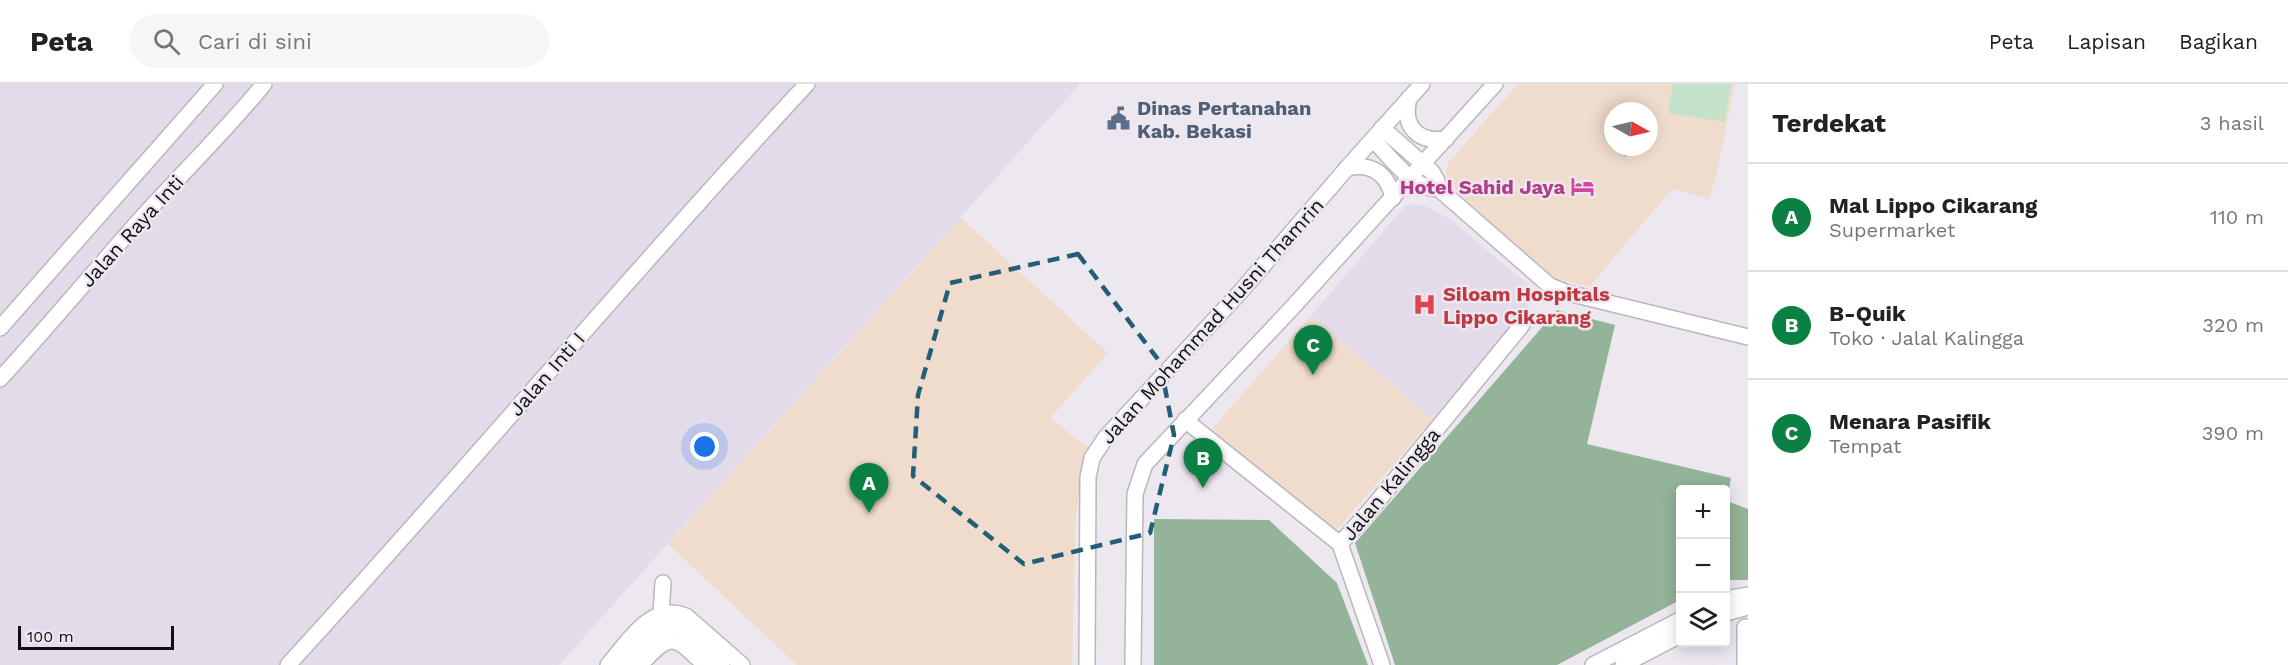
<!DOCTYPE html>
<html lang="id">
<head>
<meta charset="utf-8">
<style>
  :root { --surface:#fff; --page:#f6f6f6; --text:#222; --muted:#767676; --line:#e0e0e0; --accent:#0b8043 }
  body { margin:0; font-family:"Work Sans",sans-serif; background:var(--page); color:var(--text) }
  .controls { position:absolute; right:18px; bottom:18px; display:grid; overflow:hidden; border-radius:6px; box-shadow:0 3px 15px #0003 }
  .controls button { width:54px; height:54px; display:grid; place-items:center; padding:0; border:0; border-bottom:2px solid var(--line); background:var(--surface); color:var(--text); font:30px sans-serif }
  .compass { position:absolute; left:1604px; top:18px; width:54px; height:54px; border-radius:50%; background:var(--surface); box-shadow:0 3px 15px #0003; rotate:98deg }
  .scale { position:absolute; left:18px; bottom:15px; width:156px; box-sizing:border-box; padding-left:6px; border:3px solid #110f12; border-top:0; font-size:16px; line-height:21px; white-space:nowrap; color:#110f12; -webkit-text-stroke:4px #ede8f0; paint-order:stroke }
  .you { position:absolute; left:705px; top:363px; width:21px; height:21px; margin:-15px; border:4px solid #fff; border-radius:50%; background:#1a73e8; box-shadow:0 0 0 9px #1a73e833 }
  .badge { display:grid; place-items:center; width:39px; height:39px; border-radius:50%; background:var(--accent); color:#fff; font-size:20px; font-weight:700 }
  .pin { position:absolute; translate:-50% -50px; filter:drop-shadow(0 2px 3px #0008) }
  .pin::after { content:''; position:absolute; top:32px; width:21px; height:18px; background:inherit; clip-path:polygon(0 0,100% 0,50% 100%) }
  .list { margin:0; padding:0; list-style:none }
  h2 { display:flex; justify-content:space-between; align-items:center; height:78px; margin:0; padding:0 24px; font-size:26px }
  h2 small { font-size:20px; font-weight:400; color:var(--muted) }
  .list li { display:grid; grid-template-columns:39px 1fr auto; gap:18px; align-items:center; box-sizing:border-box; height:108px; padding:0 24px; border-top:2px solid var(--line) }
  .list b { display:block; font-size:22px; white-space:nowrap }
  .list p { margin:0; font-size:20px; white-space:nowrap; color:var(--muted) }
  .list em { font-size:20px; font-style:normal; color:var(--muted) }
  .icon { flex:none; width:33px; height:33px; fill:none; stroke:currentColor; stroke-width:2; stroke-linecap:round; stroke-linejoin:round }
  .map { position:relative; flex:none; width:1748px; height:581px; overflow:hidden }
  header { display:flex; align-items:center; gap:36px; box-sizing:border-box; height:84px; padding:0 30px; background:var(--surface); border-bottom:2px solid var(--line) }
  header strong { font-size:28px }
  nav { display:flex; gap:33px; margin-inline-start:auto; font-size:21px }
  .search { width:420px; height:54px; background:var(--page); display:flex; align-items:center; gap:15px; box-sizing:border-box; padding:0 21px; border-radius:33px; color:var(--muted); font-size:22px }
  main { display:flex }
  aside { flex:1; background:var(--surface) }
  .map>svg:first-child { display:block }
  .commercial { fill:#f0dccd; fill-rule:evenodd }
  .built { fill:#e4dbea }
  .green { fill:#c4e1c9 }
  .forest { fill:#94b49a }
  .water { fill:#abc1e0 }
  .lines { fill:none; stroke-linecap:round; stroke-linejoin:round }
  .minor-casing { stroke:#bbb6be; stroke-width:18 }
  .minor { stroke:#fff; stroke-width:15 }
  .marked { fill:none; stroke:#235d76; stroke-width:4.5; stroke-dasharray:12 8; stroke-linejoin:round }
  .labels { text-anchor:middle; stroke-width:5; stroke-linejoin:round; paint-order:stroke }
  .service-label { font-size:20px; font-weight:bold; fill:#4e5e75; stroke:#ede8f0; text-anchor:start }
  .hotel-label { font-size:20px; font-weight:bold; fill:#b23c85; stroke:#ede8f0; text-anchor:end }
  .street-label { font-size:20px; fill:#110f12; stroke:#ede8f0 }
  .health-label { font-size:20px; font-weight:bold; fill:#be3a42; stroke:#ede8f0; text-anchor:start }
</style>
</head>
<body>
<header>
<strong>Peta</strong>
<div class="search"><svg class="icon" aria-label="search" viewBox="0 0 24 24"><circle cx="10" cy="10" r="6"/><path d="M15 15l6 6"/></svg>Cari di sini</div>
<nav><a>Peta</a><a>Lapisan</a><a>Bagikan</a></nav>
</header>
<main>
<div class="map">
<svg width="1748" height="581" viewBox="0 0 1748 581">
  <rect width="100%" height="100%" fill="#ede8f0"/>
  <g class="commercial">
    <path d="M1518,0H1735L1716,92L1709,115L1672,105L1589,203L1551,193L1465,115L1450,100L1446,90L1448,79ZM1613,27H1649V63H1613Z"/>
    <polygon points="961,134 1108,269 1050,334 1091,366 1084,381 1076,429 1072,581 797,581 668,460"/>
    <polygon points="1311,232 1433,335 1333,450 1212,345"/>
  </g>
  <g class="built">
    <polygon points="0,0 1080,0 559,581 0,581"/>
    <polygon points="1413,120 1423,121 1450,135 1539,210 1433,335 1311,232 1405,122"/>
  </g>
  <polygon class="green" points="1673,0 1731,0 1725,38 1668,29"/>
  <g class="forest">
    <polygon points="1557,226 1615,241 1587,360 1731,394 1727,417 1748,425 1748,496 1726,496 1726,406 1680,406 1680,516 1557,581 1395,581 1355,459"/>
    <polygon points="1154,435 1269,436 1337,499 1368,581 1154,581"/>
  </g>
  <polygon class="water" points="1621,63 1647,63 1647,66 1641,69 1636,67 1626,73 1620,69"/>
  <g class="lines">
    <defs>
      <g id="minor">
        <path d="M1409,14C1402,42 1417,59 1446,55"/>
        <polyline points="1382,44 1432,88 1437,97 1439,105 1550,202 1568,209 1748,253"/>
        <path d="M1373,55C1390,73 1412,105 1439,105"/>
        <path d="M1347,84C1371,78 1388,90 1393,114"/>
        <polyline points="0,244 215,0"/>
        <path d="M0,295C47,244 91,191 137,139C179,92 224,49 264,0"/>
        <polyline points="1185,336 1340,460"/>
        <polyline points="1340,460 1372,424 1522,241"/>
        <polyline points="1340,460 1382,581"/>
        <polyline points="1726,515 1748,511"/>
        <polyline points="1726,529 1748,523"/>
        <polyline points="662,539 661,530 663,499"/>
        <polyline points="1745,543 1745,581"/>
        <path d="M288,581C464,389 630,190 807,0"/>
        <path d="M608,581C628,558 651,518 686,532L742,581"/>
        <path d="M625,581C640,564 655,539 681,543L722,581"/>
        <path d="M640,581C672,547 673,551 705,581"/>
        <polyline points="1087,581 1088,393 1092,374 1106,353 1242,206 1347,84 1422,0"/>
        <polyline points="1133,581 1135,410 1145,380 1291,225 1495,0"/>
        <polyline points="1593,581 1680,536"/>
        <polyline points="1623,581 1680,551"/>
      </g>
    </defs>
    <use href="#minor" class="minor-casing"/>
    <use href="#minor" class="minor"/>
  </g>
  <path class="marked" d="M1078,170L1160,278L1174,351L1150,449L1024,480L913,392L918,311L950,199Z"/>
  <defs>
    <symbol id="civic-bare" viewBox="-9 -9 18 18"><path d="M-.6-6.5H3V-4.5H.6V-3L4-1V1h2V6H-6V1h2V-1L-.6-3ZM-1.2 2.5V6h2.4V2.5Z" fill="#5c6f8a" stroke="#ede8f0" stroke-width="2.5" paint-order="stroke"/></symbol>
    <symbol id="hotel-bare" viewBox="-9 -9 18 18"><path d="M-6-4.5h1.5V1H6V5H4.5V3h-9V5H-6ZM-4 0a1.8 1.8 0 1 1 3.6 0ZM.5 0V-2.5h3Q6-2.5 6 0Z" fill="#d1479c" stroke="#ede8f0" stroke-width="2.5" paint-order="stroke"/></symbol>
    <symbol id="hospital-bare" viewBox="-9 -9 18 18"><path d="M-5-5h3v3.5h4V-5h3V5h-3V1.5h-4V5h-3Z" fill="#e0444e" stroke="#ede8f0" stroke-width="2.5" paint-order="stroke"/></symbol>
  </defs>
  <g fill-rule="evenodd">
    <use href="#civic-bare" x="1102" y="18" width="33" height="33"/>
    <use href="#hotel-bare" x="1566" y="86" width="33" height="33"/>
    <use href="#hospital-bare" x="1408" y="204" width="33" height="33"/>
  </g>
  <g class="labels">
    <g class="service-label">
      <text x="1137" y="31">Dinas Pertanahan<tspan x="1137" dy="23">Kab. Bekasi</tspan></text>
    </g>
    <g class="hotel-label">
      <text x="1565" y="110">Hotel Sahid Jaya</text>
    </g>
    <g class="street-label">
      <text transform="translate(132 147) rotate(-48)" y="7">Jalan Raya Inti</text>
      <text transform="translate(1212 237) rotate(-48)" y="7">Jalan Mohammad Husni Thamrin</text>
      <text transform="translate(547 290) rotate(-49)" y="7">Jalan Inti I</text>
      <text transform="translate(1391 400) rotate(-50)" y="7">Jalan Kalingga</text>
    </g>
    <g class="health-label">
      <text x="1443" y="217">Siloam Hospitals<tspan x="1443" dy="23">Lippo Cikarang</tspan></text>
    </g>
  </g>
</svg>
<div class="controls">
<button>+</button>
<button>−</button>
<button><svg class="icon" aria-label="layers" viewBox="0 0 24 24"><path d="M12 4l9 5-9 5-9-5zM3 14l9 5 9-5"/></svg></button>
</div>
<svg class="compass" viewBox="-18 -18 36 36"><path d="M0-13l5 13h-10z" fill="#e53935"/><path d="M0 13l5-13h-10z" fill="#767676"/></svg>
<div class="scale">100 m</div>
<div class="you"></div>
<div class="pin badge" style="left:869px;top:429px">A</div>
<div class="pin badge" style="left:1203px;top:404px">B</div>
<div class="pin badge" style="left:1313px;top:291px">C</div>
</div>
<aside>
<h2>Terdekat<small>3 hasil</small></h2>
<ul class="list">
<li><span class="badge">A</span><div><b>Mal Lippo Cikarang</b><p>Supermarket</p></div><em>110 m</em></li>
<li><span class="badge">B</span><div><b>B-Quik</b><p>Toko · Jalal Kalingga</p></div><em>320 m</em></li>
<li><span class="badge">C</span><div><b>Menara Pasifik</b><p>Tempat</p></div><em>390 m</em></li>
</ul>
</aside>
</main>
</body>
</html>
